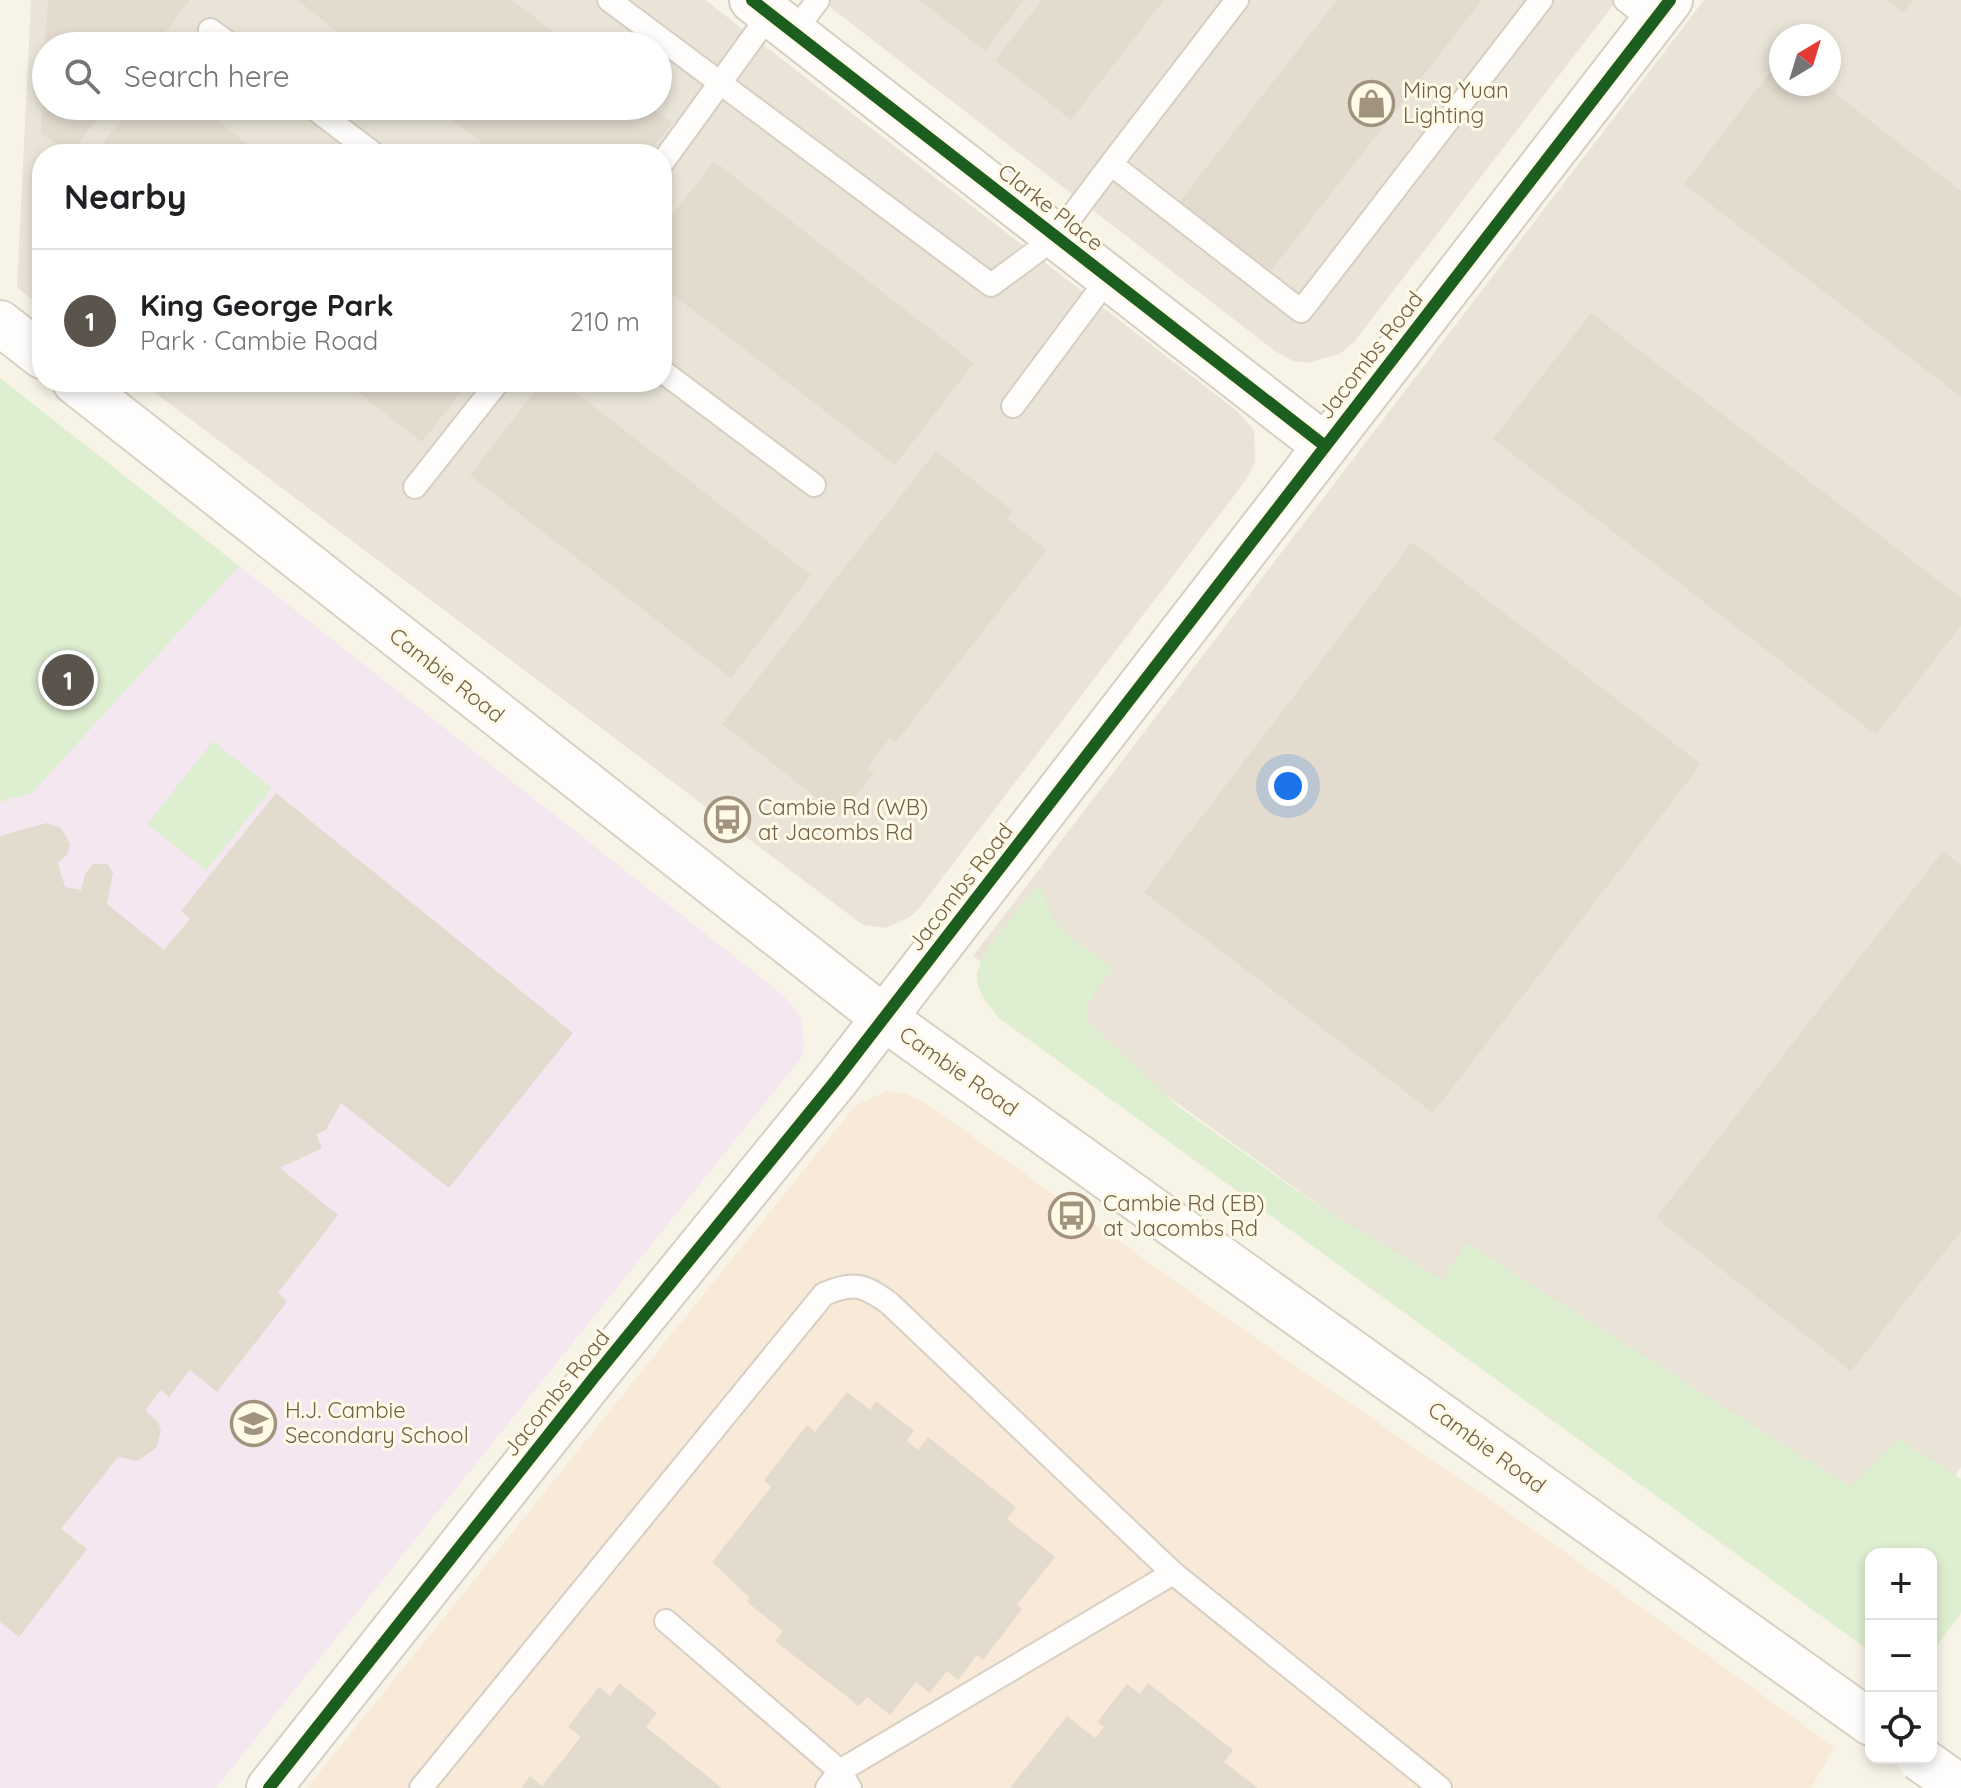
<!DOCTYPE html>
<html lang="en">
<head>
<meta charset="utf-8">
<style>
  :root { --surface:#fff; --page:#f6f6f6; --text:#202124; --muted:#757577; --line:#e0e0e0; --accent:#5a544d }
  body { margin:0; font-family:Quicksand,sans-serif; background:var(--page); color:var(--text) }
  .controls { position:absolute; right:24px; bottom:24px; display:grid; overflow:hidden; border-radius:16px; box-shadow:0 4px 12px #0003 }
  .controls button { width:72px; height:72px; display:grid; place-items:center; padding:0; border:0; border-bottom:2px solid var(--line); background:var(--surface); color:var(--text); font:40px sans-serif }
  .compass { position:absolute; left:1769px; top:24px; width:72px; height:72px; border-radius:50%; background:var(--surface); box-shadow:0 4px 12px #0003; rotate:38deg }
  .you { position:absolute; left:1288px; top:786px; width:28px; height:28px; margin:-20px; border:6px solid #fff; border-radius:50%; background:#1a73e8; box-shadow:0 0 0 12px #1a73e833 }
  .badge { display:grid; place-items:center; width:52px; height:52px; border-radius:50%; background:var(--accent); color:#fff; font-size:26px; font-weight:700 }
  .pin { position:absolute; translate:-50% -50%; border:4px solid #fff; box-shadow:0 2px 8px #0006 }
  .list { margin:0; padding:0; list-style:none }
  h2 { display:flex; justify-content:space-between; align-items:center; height:104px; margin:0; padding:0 32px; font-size:34px }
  h2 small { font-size:26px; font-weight:400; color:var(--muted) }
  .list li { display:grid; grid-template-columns:52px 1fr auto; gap:24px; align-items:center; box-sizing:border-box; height:144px; padding:0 32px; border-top:2px solid var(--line) }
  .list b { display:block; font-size:30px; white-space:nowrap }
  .list p { margin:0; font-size:26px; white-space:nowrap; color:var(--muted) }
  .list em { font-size:26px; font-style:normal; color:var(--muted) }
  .icon { flex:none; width:44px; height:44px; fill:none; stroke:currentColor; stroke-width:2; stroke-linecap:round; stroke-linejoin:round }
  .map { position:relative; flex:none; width:1961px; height:1788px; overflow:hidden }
  .search { position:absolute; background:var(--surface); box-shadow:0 4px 12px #0003; left:32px; top:32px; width:640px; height:88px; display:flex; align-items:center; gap:20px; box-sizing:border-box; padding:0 28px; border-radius:44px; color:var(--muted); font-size:30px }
  .panel { position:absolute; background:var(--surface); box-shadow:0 4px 12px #0003; left:32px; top:144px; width:640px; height:248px; border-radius:32px }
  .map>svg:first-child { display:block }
  .commercial { fill:#f8e9d9 }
  .industrial { fill:#e9e4d7; fill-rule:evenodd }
  .education { fill:#f5e7f0 }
  .green { fill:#deeed0 }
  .building { fill:#e3dbce }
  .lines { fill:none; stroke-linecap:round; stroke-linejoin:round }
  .service-casing { stroke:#d6cfc2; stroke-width:26 }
  .minor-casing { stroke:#d6cfc2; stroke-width:48 }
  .tertiary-casing { stroke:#d6cfc2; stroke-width:48 }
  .secondary-casing { stroke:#d7d0c3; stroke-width:48 }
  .service { stroke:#fefdfb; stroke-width:22 }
  .minor { stroke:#fefdfb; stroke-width:44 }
  .tertiary { stroke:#fefdfb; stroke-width:44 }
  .secondary { stroke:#fefdfb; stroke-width:44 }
  .secondary-bridge-casing { stroke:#d7d0c3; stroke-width:48; stroke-linecap:butt }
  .secondary-bridge { stroke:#fefdfb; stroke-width:44 }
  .cycleway-casing { stroke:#fffae7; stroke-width:17 }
  .cycleway { stroke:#1b5e20; stroke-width:12 }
  .labels { text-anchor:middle; stroke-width:6; stroke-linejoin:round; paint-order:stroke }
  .poi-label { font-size:22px; fill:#745f47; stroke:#fffae7; text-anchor:start }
  .street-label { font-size:22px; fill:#745f47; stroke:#fffae7 }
</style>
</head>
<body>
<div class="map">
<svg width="1961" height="1788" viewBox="0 0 1961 1788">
  <rect width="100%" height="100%" fill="#f7f3e6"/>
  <polygon class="commercial" points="887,1091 906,1094 927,1104 1232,1322 1551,1542 1834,1747 1811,1788 307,1788 856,1105"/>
  <g class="industrial">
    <path d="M31,0H705L1237,411L1254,430L1255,461L1246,480L920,907L910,917L886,928L863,925L141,382H662V154H42V307L17,288ZM46,46H658V106H46Z"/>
    <polygon points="821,0 1617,0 1354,342 1340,354 1307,363 1293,361 1275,351"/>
    <path d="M1704,0H1961V1467L1896,1554H1871L1863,1597L973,956ZM1781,36H1829V84H1781Z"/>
  </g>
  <polygon class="education" points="239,566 783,995 801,1017 804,1049 801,1058 216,1788 0,1788 0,802 32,793"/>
  <g class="green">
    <polygon points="0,378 239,566 32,793 0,802"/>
    <polygon points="213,741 272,788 206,871 147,824"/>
    <path d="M1038,885C1047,895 1046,909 1054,920C1069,942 1094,950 1112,969L1086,1006L1088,1022L1180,1108L1322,1208L1442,1280L1466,1243L1850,1487L1899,1439L1961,1479V1613L1931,1654V1554H1871V1652L999,1018C990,1006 979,995 977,980C974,957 1023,904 1038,885Z"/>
  </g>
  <g class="building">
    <polygon points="48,0 190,0 154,46 45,46"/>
    <polygon points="297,0 512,0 572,46 356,46"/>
    <polygon points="920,0 1024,0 985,51"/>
    <polygon points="1042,0 1164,0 1071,120 995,60"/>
    <polygon points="1337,0 1482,0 1270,272 1180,201"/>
    <polygon points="1887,0 1913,0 1903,13"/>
    <polygon points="1781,58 1781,84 1823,84 1961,191 1961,397 1684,184"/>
    <polygon points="44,84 46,106 107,106 70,154 41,133"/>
    <polygon points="132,106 199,106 260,154 95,154"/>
    <polygon points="434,106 649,106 672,123 648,154 496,154"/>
    <polygon points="714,161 974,363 895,465 662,286 662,228"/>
    <polygon points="1591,313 1961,598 1961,626 1876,735 1493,439"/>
    <polygon points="345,382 469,382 422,442"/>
    <polygon points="542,382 562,382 811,575 731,678 470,475"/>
    <polygon points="936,451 1013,511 1007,519 1047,550 896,742 890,738 867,768 874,773 840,816 722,724"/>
    <polygon points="1412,542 1701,764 1433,1113 1144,892"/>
    <polygon points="276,793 573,1033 449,1188 341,1103 326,1130 316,1134 322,1148 280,1168 338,1215 278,1293 287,1302 217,1392 190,1370 169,1397 161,1390 145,1410 158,1422 161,1430 157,1447 138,1461 118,1457 61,1529 87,1549 19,1637 0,1622 0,836 47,823 61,828 70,844 68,853 58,863 65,887 81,890 85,874 93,864 108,864 113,873 107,904 164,950 190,919 181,911"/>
    <polygon points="1943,851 1961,865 1961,1231 1851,1371 1656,1218"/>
    <polygon points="847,1392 870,1410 876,1401 914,1431 907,1441 918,1450 928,1437 1016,1507 1007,1519 1055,1557 1017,1605 1022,1609 983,1660 977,1655 958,1680 947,1671 930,1693 916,1682 890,1715 867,1697 859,1706 775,1641 783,1631 747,1602 750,1598 712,1562 771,1487 764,1480 807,1425 815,1432"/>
    <polygon points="619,1683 657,1713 646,1727 722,1788 521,1788 530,1776 542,1786 581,1737 568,1727 599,1687 610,1696"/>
    <polygon points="1148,1683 1233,1750 1224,1762 1258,1788 1010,1788 1067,1716 1095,1738 1104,1727 1097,1722 1127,1684 1140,1694"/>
  </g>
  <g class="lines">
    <defs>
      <g id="service">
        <polyline points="609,0 991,285 1056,237 1111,164 1301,311 1541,0"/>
        <polyline points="1625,0 1653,22"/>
        <polyline points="210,30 232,46"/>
        <polyline points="793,33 818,0"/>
        <polyline points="311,106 374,154"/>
        <polyline points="662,163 770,14"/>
        <polyline points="1111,164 1237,0"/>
        <polyline points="662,371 814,485"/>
        <polyline points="1013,406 1109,277"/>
        <polyline points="415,487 498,382"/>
        <polyline points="666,1621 840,1771 827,1788"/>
        <path d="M421,1788L824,1294C854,1281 864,1285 889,1303L1173,1573L1440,1788"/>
        <polyline points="850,1788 840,1771 1173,1573"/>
      </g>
      <polyline id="minor" points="752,0 1325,446"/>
      <polyline id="tertiary" points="269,1788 595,1376 836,1080 1670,0"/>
      <g id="secondary">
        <polyline points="0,323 42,356"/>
        <polyline points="75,382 884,1018 1871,1723"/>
      </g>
    </defs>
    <use href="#service" class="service-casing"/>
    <use href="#minor" class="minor-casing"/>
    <use href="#tertiary" class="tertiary-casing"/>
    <use href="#secondary" class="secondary-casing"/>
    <use href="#service" class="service"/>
    <use href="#minor" class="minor"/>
    <use href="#tertiary" class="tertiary"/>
    <use href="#secondary" class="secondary"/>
    <defs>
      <polyline id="secondary-bridge" points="1919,1758 1961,1788"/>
    </defs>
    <use href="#secondary-bridge" class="secondary-bridge-casing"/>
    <use href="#secondary-bridge" class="secondary-bridge"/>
    <defs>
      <g id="cycleway">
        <polyline points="752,0 1325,446"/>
        <polyline points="269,1788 595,1376 836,1080 1670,0"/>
      </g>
    </defs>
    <use href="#cycleway" class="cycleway-casing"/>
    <use href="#cycleway" class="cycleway"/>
  </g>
  <defs>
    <symbol id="shop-ring" viewBox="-11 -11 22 22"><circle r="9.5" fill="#fffae7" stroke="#a2937f" stroke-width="1.5"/><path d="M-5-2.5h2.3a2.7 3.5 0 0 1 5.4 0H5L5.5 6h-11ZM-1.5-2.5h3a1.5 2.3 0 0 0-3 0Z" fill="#a2937f"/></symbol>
    <symbol id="bus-ring" viewBox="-11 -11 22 22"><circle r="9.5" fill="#fffae7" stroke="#a2937f" stroke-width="1.5"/><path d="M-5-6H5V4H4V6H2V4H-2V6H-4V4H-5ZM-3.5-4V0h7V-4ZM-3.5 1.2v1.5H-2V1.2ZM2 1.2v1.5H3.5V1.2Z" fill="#a2937f"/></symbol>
    <symbol id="school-ring" viewBox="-11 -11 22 22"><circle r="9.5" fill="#fffae7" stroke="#a2937f" stroke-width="1.5"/><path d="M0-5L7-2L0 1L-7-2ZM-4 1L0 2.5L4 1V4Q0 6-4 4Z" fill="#a2937f"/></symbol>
  </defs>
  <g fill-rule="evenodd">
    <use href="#shop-ring" x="1346" y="78" width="51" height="51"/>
    <use href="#bus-ring" x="702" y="794" width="51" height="51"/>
    <use href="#bus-ring" x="1046" y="1190" width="51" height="51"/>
    <use href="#school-ring" x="228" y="1398" width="51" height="51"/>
  </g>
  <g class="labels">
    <g class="poi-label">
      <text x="1403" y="98">Ming Yuan<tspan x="1403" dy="25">Lighting</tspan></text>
      <text x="758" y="815">Cambie Rd (WB)<tspan x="758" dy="25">at Jacombs Rd</tspan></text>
      <text x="1103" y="1211">Cambie Rd (EB)<tspan x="1103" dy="25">at Jacombs Rd</tspan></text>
      <text x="285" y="1418">H.J. Cambie<tspan x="285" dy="25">Secondary School</tspan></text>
    </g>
    <g class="street-label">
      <text transform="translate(1051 207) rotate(38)" y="8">Clarke Place</text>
      <text transform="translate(1370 355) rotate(-52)" y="8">Jacombs Road</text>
      <text transform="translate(447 675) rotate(38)" y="8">Cambie Road</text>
      <text transform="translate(960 887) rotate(-52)" y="8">Jacombs Road</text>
      <text transform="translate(959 1071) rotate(35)" y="8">Cambie Road</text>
      <text transform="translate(556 1393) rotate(-51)" y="8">Jacombs Road</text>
      <text transform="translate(1487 1447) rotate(36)" y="8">Cambie Road</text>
    </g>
  </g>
</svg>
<div class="controls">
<button>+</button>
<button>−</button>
<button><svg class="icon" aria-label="locate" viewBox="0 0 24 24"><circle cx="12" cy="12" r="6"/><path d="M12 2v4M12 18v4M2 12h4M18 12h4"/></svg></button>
</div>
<svg class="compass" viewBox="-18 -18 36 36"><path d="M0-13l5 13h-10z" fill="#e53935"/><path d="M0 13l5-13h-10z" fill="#757577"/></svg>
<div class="you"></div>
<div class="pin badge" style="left:68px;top:680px">1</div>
<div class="search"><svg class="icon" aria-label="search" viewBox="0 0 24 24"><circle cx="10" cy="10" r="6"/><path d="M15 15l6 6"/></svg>Search here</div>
<section class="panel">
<h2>Nearby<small></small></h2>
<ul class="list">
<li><span class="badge">1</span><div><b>King George Park</b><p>Park · Cambie Road</p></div><em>210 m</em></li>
</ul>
</section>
</div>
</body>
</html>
